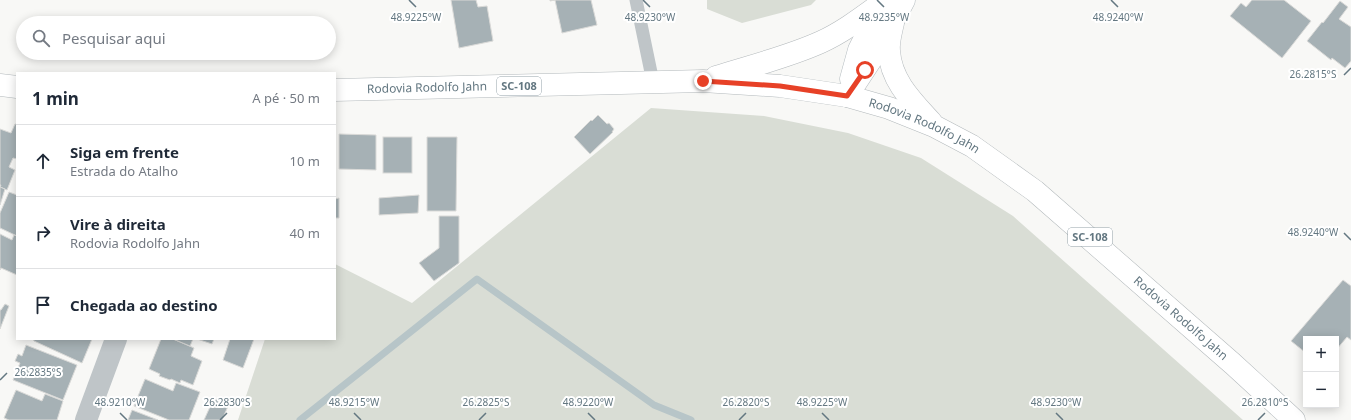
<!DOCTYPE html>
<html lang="pt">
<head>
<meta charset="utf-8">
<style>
  :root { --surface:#fff; --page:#f2f2f3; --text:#1f2937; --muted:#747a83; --line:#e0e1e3 }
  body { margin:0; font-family:"Noto Sans",sans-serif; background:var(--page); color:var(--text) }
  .controls { position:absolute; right:12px; bottom:12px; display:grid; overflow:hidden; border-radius:0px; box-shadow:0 2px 10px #0003 }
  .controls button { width:36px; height:36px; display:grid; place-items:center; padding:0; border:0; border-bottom:1px solid var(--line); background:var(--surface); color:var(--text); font:20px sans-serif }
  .stop { position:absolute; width:12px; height:12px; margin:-9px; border:3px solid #e74127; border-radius:50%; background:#fff }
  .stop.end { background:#e74127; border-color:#fff; box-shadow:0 1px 4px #0008 }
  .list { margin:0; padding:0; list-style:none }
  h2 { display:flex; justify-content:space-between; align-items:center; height:52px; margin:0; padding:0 16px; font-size:17px }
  h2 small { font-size:13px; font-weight:400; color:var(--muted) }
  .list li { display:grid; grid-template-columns:26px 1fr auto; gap:12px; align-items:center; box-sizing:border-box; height:72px; padding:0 16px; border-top:1px solid var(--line) }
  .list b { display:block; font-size:15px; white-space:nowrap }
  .list p { margin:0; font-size:13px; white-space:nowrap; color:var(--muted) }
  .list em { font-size:13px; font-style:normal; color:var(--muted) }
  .icon { flex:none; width:22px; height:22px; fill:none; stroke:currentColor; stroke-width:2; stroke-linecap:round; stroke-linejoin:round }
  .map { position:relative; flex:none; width:1351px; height:420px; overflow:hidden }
  .search { position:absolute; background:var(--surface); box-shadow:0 2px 10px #0003; left:16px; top:16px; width:320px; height:44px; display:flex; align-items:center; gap:10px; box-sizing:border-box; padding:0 14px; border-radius:22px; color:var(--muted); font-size:15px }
  .panel { position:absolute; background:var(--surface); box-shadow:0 2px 10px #0003; left:16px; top:72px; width:320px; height:268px; border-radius:0px }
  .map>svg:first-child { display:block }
  .green { fill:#d9ddd5 }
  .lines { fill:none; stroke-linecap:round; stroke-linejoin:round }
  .stream { stroke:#b7c5c8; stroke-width:7 }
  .building { fill:#a6b1b5; stroke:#dadad8 }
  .secondary-casing { stroke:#b1b9bd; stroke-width:23 }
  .primary-casing { stroke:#b3b9bc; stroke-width:23 }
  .lane { stroke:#bfc5c8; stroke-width:13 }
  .street { stroke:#bfc5c8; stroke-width:22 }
  .secondary { stroke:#fff; stroke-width:22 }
  .primary { stroke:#fff; stroke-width:22 }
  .route { stroke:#e74127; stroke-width:5 }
  .ticks { fill:none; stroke:#637781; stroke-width:1.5 }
  .labels { text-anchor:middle; stroke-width:4; stroke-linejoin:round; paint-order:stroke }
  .shield { fill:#fff; stroke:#92a0a7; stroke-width:1 }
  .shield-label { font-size:11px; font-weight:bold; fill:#637781 }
  .street-label { font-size:12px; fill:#637781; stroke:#fff }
  .ticks-label { font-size:10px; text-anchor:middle; fill:#637781; stroke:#fff; stroke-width:4; stroke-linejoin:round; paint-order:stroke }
</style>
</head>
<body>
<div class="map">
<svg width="1351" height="420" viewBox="0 0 1351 420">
  <rect width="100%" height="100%" fill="#f8f8f6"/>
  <g class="green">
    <polygon points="707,0 816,0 811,5 742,23 707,9"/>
    <polygon points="651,108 764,116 848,133 921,158 1013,216 1243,420 238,420 265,339 335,339 335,264 412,303"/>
  </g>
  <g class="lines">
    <polyline class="stream" points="300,420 477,279 654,405 691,420"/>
  </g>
  <g class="building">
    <polygon points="451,0 476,0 478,7 487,6 493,41 459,48"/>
    <polygon points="550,0 591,0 597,25 562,33 555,0 550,1"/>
    <polygon points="1252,0 1284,0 1311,21 1282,58 1230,16 1241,3 1246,7"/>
    <polygon points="1340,1 1348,7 1339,19 1351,27 1351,61 1345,68 1332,58 1331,60 1307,41 1322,22 1323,23"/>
    <polygon points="598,115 607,124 609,123 614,129 612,132 613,132 590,154 574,137 591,120 592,121"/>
    <polygon points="15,124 17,124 17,159 13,158 9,167 15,170 7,190 0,187 1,185 0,185 0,129 11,133"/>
    <polygon points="339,134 376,135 376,170 339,169"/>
    <rect x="383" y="137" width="29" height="36"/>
    <polygon points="427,137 457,137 456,211 427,211"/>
    <polygon points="0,187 5,189 0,205"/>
    <polygon points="9,192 17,195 17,236 0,228 0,213"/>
    <polygon points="419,195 418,213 379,215 379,198"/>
    <polygon points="339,198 339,218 335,218 335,199"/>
    <polygon points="439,216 459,216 459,263 434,281 419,263 439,248"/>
    <polygon points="0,234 12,240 14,235 17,236 17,275 1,268 0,270"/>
    <polygon points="1343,280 1351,286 1351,340 1347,337 1336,350 1336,339 1306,339 1306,353 1291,341"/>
    <polygon points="5,304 9,306 0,329 0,310 1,310"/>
    <polygon points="33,339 92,339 82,363 34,341"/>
    <polygon points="161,339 173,339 194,348 191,356 202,361 193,385 181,380 180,383 171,379 170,380 159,376 160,374 149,369"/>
    <polygon points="173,339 193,339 190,346"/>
    <polygon points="197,339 214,339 212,344"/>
    <polygon points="230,339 254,339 243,368 223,360"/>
    <polygon points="26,345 77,365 63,400 13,380 20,363 15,361 18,354 22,356"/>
    <polygon points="145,379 173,391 176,383 200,392 189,420 169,420 134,406"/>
    <polygon points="16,390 42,401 45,394 63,401 57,420 9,420 4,418"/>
    <polygon points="214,398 229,404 222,420 204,420"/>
    <polygon points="132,410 158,420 128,420"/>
  </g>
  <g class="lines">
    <defs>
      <g id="secondary">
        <polyline points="851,79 859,50 873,22 889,0"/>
        <polyline points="847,96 878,49 904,0"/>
      </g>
      <g id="primary">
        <path d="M893,23C891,32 888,42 889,51C891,81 912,101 931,122"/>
        <path d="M716,77C751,66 788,57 821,42C845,31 865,15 886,0"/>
        <polyline points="0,85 17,87"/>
        <path id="s1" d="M335,90L703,81L780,86L847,96L889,108L934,126L972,146L1035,191L1233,364L1294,420"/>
      </g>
    </defs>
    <use href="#secondary" class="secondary-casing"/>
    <use href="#primary" class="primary-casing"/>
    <polyline class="lane" points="636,0 653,82"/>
    <polyline class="street" points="86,420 116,339"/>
    <use href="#secondary" class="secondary"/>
    <use href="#primary" class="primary"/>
  </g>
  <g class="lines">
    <polyline class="route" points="703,81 780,86 847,96 865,70"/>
  </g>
  <path class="ticks" d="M409,0L416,7M643,0L650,7M877,0L884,7M1111,0L1118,7M1344,75L1351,68M1344,233L1351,240M0,380L7,373M120,413L127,420M354,413L361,420M588,413L595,420M822,413L829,420M1056,413L1063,420M220,420L227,413M479,420L486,413M739,420L746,413M1258,420L1265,413"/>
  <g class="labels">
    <g class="shield">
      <rect x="497" y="77" width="44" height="18" rx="3"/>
      <rect x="1068" y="228" width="44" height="18" rx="3"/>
    </g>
    <g class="shield-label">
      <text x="519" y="90">SC-108</text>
      <text x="1090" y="241">SC-108</text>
    </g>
    <g class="street-label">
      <text dy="4" stroke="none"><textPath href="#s1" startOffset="92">Rodovia Rodolfo Jahn</textPath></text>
      <text dy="4" stroke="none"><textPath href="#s1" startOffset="596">Rodovia Rodolfo Jahn</textPath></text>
      <text dy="4" stroke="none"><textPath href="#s1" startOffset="919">Rodovia Rodolfo Jahn</textPath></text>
    </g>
  </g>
  <g class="ticks-label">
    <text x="416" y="21">48.9225°W</text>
    <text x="650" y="21">48.9230°W</text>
    <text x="884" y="21">48.9235°W</text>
    <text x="1118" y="21">48.9240°W</text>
    <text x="1313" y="78">26.2815°S</text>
    <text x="1313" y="236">48.9240°W</text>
    <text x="38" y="376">26.2835°S</text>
    <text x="120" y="406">48.9210°W</text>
    <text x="227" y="406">26.2830°S</text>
    <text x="354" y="406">48.9215°W</text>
    <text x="486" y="406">26.2825°S</text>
    <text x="588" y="406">48.9220°W</text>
    <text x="746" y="406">26.2820°S</text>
    <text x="822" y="406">48.9225°W</text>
    <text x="1056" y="406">48.9230°W</text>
    <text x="1265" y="406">26.2810°S</text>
  </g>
</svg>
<div class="controls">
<button>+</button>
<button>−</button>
</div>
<div class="stop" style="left:865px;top:70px"></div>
<div class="stop end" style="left:703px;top:81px"></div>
<div class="search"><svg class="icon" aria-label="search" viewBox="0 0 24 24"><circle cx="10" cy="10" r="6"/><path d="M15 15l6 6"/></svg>Pesquisar aqui</div>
<section class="panel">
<h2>1 min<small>A pé · 50 m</small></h2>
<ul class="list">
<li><svg class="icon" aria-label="ahead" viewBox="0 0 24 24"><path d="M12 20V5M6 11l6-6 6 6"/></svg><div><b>Siga em frente</b><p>Estrada do Atalho</p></div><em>10 m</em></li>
<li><svg class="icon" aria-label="right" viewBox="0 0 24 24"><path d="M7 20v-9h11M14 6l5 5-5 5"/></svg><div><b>Vire à direita</b><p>Rodovia Rodolfo Jahn</p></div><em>40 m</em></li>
<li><svg class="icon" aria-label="arrive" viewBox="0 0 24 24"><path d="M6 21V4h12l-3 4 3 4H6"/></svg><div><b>Chegada ao destino</b></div></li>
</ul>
</section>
</div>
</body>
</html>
